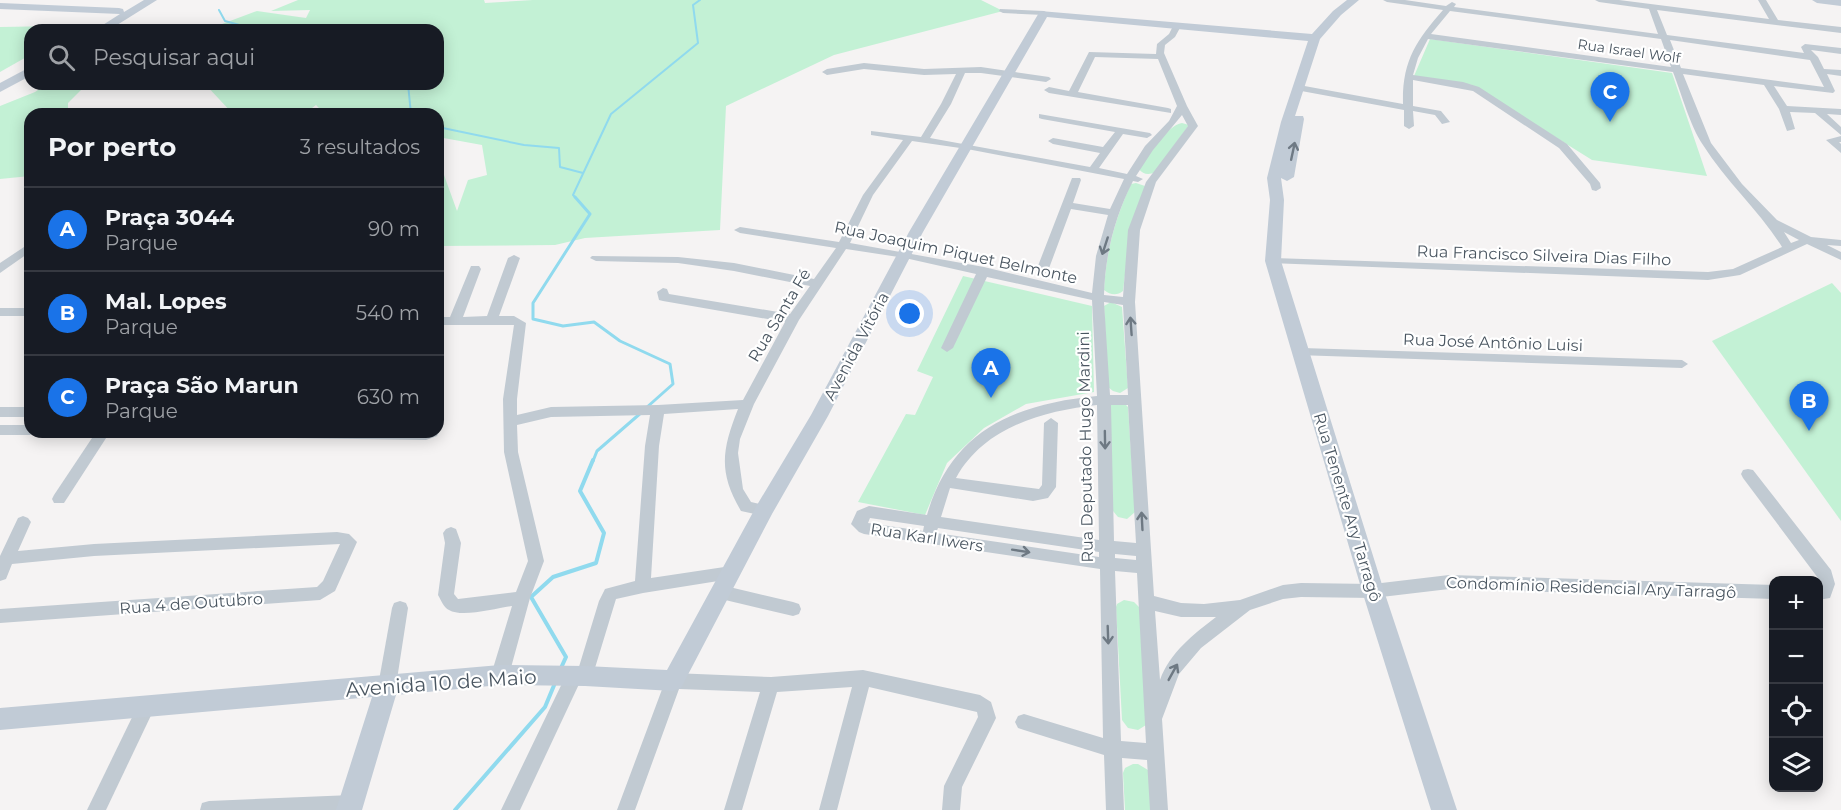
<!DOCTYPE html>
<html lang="pt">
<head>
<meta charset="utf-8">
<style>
  :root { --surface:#171b24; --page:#242831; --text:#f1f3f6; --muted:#9ea1a6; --line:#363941; --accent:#1a73e8 }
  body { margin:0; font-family:Montserrat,sans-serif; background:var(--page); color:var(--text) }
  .controls { position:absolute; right:18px; bottom:18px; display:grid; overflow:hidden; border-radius:12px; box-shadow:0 3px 15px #0003 }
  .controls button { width:54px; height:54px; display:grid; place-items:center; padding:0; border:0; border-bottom:2px solid var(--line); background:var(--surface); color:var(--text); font:30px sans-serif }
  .you { position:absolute; left:910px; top:314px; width:21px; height:21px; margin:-15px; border:4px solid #fff; border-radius:50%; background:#1a73e8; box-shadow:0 0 0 9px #1a73e833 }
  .badge { display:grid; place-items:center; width:39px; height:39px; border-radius:50%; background:var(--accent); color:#fff; font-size:20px; font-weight:700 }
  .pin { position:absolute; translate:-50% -50px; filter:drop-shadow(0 2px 3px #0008) }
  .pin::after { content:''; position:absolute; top:32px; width:21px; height:18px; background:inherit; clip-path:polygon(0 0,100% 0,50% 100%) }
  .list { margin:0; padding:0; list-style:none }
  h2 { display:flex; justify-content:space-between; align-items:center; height:78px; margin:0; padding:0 24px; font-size:26px }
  h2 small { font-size:20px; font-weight:400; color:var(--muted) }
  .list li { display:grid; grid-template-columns:39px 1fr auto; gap:18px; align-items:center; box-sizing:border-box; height:84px; padding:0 24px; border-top:2px solid var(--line) }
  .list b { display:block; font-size:22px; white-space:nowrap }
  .list p { margin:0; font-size:20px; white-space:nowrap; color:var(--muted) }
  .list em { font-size:20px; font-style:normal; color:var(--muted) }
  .icon { flex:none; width:33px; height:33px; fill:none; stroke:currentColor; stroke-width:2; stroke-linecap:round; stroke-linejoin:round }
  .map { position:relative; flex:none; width:1841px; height:810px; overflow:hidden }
  .search { position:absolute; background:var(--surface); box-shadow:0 3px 15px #0003; left:24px; top:24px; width:420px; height:66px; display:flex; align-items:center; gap:15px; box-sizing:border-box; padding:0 21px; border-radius:18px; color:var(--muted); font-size:22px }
  .panel { position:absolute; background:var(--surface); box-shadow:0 3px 15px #0003; left:24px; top:108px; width:420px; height:330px; border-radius:18px }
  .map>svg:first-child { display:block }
  .green { fill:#c3f1d5 }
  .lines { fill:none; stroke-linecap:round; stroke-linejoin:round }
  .stream-far2 { stroke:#90daee; stroke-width:2 }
  .stream-far1 { stroke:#90daee; stroke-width:3 }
  .stream { stroke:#90daee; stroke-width:4 }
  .street { fill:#c1cad2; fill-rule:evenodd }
  .secondary { fill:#c1cbd6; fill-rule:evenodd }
  .oneway { stroke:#6e7984 }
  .oneway2 { stroke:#6e7983 }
  .labels { text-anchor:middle; stroke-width:4.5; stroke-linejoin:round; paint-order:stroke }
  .far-street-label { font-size:14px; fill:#4a5661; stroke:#fff }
  .street-label { font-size:16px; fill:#4a5661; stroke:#fff }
  .near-street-label { font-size:20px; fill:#4a5661; stroke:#fff }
</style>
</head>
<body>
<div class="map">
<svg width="1841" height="810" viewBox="0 0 1841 810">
  <rect width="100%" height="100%" fill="#f5f3f3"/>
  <g class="green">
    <polygon points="298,0 484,0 485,3 533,0 981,0 1003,11 834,55 726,106 720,230 585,238 555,245 438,246 438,173 444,175 457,211 468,180 487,175 482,145 438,137 438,114 325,114 316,105 304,114 233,114 205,84 438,84 438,30 212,30 214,27 257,11 306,18 310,10 271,11"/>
    <polygon points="59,26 61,30 30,30 30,55 0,72 0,27"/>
    <polygon points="1430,39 1672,73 1707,176 1592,160 1472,85 1414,76"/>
    <polygon points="47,84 87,84 68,103 68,110 76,114 30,114 30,176 0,179 0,106 35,92"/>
    <path d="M1182,123L1189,125L1155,172C1150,175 1143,175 1139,169C1148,157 1167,125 1182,123Z"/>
    <path d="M1136,183L1145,186L1130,234L1123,291C1117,296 1110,295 1104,290C1106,252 1115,219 1131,184Z"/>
    <polygon points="963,276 1092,306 1094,392 1026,404 984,428 947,463 925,515 858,502 906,414 915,415 933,377 917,371"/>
    <polygon points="1832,283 1841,293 1841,521 1712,341"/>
    <polygon points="1111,302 1122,307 1128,388 1120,393 1113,391 1108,387 1104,306"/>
    <polygon points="1109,404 1126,405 1128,407 1135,512 1127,519 1118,517 1113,511"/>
    <polygon points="1124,600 1134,602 1140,608 1146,725 1138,730 1128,728 1122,720 1116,607 1117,604"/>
    <polygon points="1133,764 1138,764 1148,770 1153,810 1125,810 1123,773 1125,768"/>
  </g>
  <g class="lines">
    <g class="stream-far2">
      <polyline points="219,10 225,21 258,30"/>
      <polyline points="408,84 411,114"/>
      <polyline points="438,127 524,145 559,148 560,167 583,173"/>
      <polyline points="576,198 573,195 611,114 698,43 693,5 700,0"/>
    </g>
    <g class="stream-far1">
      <polyline points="575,197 590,214 533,303 533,319 563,326 594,322 620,341 670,364 673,384 646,408"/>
      <polyline points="593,461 597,451 642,412"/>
    </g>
    <g class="stream">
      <polyline points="561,668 566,657 531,597 553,577 596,563 604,533 580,491 593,460"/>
      <polyline points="455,810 545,707 555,683"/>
    </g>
    <g class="street">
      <path d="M1383,0H1405L1446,6L1452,2L1456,4L1454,7L1658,34L1649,9L1599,2L1595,0H1619L1769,19L1758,0H1766L1778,20L1841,27V33L1657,10L1667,35L1804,53L1801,47L1805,44L1841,48V54L1811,50L1818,57L1824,69L1841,70V76L1827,74L1835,91L1833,93L1774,86L1787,106L1841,109V115L1827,114L1841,127V135L1815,113L1790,112L1795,129L1787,131L1779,109L1764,85L1683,74L1711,143L1742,184L1777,220L1811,237L1841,240V246L1827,245L1841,252V260L1807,244L1740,275L1708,280L1269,263L1267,261L1269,259L1273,258L1708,272L1733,269L1782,247C1759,210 1726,182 1703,145C1690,126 1682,95 1673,72L1428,39L1418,58L1413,75L1463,82L1479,87L1567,144L1600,183L1601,188L1596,191L1592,190L1590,184L1559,148L1473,91L1413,80V106L1441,111L1450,122L1442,124L1435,115L1413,111L1414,126L1409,129L1404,126V110L1296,90V86L1299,85L1403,104C1402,61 1416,41 1443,10L1387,2ZM1450,11L1661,39L1671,67L1431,34ZM1670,40L1810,60L1824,87L1681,68ZM1784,232L1799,240L1791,243Z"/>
      <polygon points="1000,9 1044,11 1048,13 1044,15 1003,13 999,11"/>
      <path d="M1174,24L1181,26L1175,37L1165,45L1164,53L1187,106L1198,126L1156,182L1140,230L1135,302L1154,596L1181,603L1204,604L1240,600L1283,585L1301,583L1373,584L1449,575L1774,585V599L1449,589L1373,598L1301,597L1283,599L1250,610L1201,648L1179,674L1162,719L1168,810H1150L1147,760L1122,758L1124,810H1106L1104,755L1024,730L1018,728L1015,722L1018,716L1024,714L1103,738L1100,569L864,534L859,532L851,524L857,511L869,506L927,515C951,431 1014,404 1097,396L1092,300L987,277L953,348L947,352L941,348L976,274L905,258L846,249L799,320L754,404L740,439L738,453L743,489L751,502L769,506L771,510L769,514L764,516L741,511C718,472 722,450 738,409L664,414L659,446L651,578L731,566L737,568L739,573L737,578L643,593L616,599L591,681L585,684L580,682L520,810H501L568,671L574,668L578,670L599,601L605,589L635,581L645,446L650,415L551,417L517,425L518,452L544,561L530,598L509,675L506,680L500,683L494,680L491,675L512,606C497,608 462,618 449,610C444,608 441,600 438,595L445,543L443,533L446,529L451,527L456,529L461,543L454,594L458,599L516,592L528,561L504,452L503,399L514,325H438V317H450L471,266H479L481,269L463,317L487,316L508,258L514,255L520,258L499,316H514L526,323L517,399V415L551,407L658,405L743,400L785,322L663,301L659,300L657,292L663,288L667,289L669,294L790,314L810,286L734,271L678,263L596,261L590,258L592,256L678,257L734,263L814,279L836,248L740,233L734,230L740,227L839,242L863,195L903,140L871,135V131L921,137L941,104L956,74L924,75L864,69L827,75L822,72L827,69L864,63L924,69L981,67L1049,77L1051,79L1046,82L981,73H965L951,104L930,138L1090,167L1100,153L1053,144L1048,141L1053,138L1103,147L1115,132L1042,119L1039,118V114L1150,133L1152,135L1147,138L1123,134L1099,168L1127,174L1145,146L1169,121L1177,106L1158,59L1095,57L1078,92L1168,108L1171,109V113L1049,93L1044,90L1049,87L1069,91L1089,52L1156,54L1157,44L1169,34ZM1182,115L1188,126L1146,182L1128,230L1123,297L1104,295C1105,255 1115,216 1133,181L1138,182L1143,179L1136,176L1153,150ZM912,141L967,149L1124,179L1110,209L1073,203L1081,180L1080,178H1072L1036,271L1042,275L1048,271L1071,209L1108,215L1096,256L1092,293L984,267L850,243L873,195ZM1104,302L1123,305L1128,395H1110ZM1097,405L1099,540L941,517L950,488L1033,501L1048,498L1056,487L1058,423L1051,418L1044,423L1042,485L1039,489L956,478C984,427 1043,411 1097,405ZM1111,405H1128L1136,543L1114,541ZM870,518L924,526L923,531L868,523ZM938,528L1099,552V557L936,533ZM1115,554L1136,556V560L1115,558ZM1115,571L1137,573L1146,743L1121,741ZM1155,611L1181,617H1216C1194,634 1170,652 1160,680Z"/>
      <polygon points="1841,136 1841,142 1839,142 1841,144 1841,153 1826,140"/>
      <polygon points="30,243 30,252 0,273 0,263"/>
      <rect x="0" y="308" width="30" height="8"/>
      <polygon points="1302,348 1682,360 1688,364 1682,368 1297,355 1296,352"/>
      <rect x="0" y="407" width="30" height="10"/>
      <polygon points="0,425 30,425 30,432 36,432 30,435 0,435"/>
      <polygon points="438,430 439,432 437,436 426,440 221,437 214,432"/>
      <polygon points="96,432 110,432 64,503 54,503 52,499 54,495"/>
      <polygon points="1748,469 1753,470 1831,570 1835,584 1830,598 1818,600 1818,578 1743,478 1741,474 1743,470"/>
      <polygon points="23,516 28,518 31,522 18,551 94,544 337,532 349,534 357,542 335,591 320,600 0,623 0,609 317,587 323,581 340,544 94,556 12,564 6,579 0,581 0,556 18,518"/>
      <polygon points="721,585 793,602 799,604 801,609 799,614 793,616 721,599 715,597 713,592 715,587"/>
      <polygon points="400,601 406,603 408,608 396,686 393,692 387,694 381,692 378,686 392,608 394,603"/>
      <polygon points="863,670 980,695 991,702 996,718 962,787 960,810 942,810 944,786 978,717 977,712 869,687 837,810 819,810 852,687 777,692 742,810 724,810 760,692 679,689 635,810 617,810 667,676 673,673 771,677"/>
      <polygon points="146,699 152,701 155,707 106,810 87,810 140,701"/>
      <polygon points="352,795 359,797 361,804 359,810 200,810 202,803 209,801"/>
    </g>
    <g class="secondary">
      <polygon points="144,0 157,0 109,30 95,30 120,14 0,9 0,3 119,8 123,9 124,12"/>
      <polygon points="1347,0 1359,0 1341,15 1320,39 1295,116 1303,116 1304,119 1294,177 1287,181 1281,178 1284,200 1281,261 1384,591 1457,810 1431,810 1362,591 1265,261 1270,200 1267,178 1281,122 1308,41 1047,17 923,232 828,416 772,514 681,688 673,691 585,686 500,685 396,695 362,810 336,810 372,697 0,730 0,708 500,665 585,666 667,670 757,505 811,415 909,232 1040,11 1312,34 1333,11"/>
      <polygon points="1812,0 1841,0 1841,6 1817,3"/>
      <polygon points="30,67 30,76 0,92 0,83"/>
    </g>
  </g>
  <defs><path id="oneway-shaft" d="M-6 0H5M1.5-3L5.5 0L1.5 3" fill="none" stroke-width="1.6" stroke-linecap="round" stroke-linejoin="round" transform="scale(1.5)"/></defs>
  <use class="oneway" href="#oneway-shaft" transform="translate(1293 151) rotate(-78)"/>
  <g class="oneway2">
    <use href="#oneway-shaft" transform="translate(1105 246) rotate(108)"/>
    <use href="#oneway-shaft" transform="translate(1131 326) rotate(-94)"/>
    <use href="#oneway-shaft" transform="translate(1105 440) rotate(89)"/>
    <use href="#oneway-shaft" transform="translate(1142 521) rotate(-93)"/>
    <use href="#oneway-shaft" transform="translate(1021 551) rotate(9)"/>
    <use href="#oneway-shaft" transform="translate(1108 635) rotate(88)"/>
    <use href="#oneway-shaft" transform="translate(1173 672) rotate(-61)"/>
  </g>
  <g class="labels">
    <g class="far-street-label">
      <text transform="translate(1629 51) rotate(8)" y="5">Rua Israel Wolf</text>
    </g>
    <g class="street-label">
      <text transform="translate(956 252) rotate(12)" y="6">Rua Joaquim Piquet Belmonte</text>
      <text transform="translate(1544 255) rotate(2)" y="6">Rua Francisco Silveira Dias Filho</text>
      <text transform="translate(779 315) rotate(-59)" y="6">Rua Santa Fé</text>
      <text transform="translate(1493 342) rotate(2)" y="6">Rua José Antônio Luisi</text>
      <text transform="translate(856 346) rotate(-62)" y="6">Avenida Vitória</text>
      <text transform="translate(1085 447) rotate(-91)" y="6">Rua Deputado Hugo Mardini</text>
      <text transform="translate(1348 507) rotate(73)" y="6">Rua Tenente Ary Tarragô</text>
      <text transform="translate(927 537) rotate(9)" y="6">Rua Karl Iwers</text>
      <text transform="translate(1591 587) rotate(2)" y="6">Condomínio Residencial Ary Tarragô</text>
      <text transform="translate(191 603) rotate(-4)" y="6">Rua 4 de Outubro</text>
    </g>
    <g class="near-street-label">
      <text transform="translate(441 683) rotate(-4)" y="7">Avenida 10 de Maio</text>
    </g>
  </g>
</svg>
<div class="controls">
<button>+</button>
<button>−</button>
<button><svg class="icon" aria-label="locate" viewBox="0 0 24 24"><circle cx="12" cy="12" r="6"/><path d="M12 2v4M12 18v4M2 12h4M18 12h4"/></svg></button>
<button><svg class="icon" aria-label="layers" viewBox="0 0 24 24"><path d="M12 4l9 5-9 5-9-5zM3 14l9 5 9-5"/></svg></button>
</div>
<div class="you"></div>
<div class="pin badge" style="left:991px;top:398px">A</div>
<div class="pin badge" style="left:1809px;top:431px">B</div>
<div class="pin badge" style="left:1610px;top:122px">C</div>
<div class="search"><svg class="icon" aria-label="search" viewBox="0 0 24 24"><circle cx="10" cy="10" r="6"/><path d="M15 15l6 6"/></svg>Pesquisar aqui</div>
<section class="panel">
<h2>Por perto<small>3 resultados</small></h2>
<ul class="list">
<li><span class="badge">A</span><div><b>Praça 3044</b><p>Parque</p></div><em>90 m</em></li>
<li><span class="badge">B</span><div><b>Mal. Lopes</b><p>Parque</p></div><em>540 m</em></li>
<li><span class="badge">C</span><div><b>Praça São Marun</b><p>Parque</p></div><em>630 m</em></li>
</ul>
</section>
</div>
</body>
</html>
